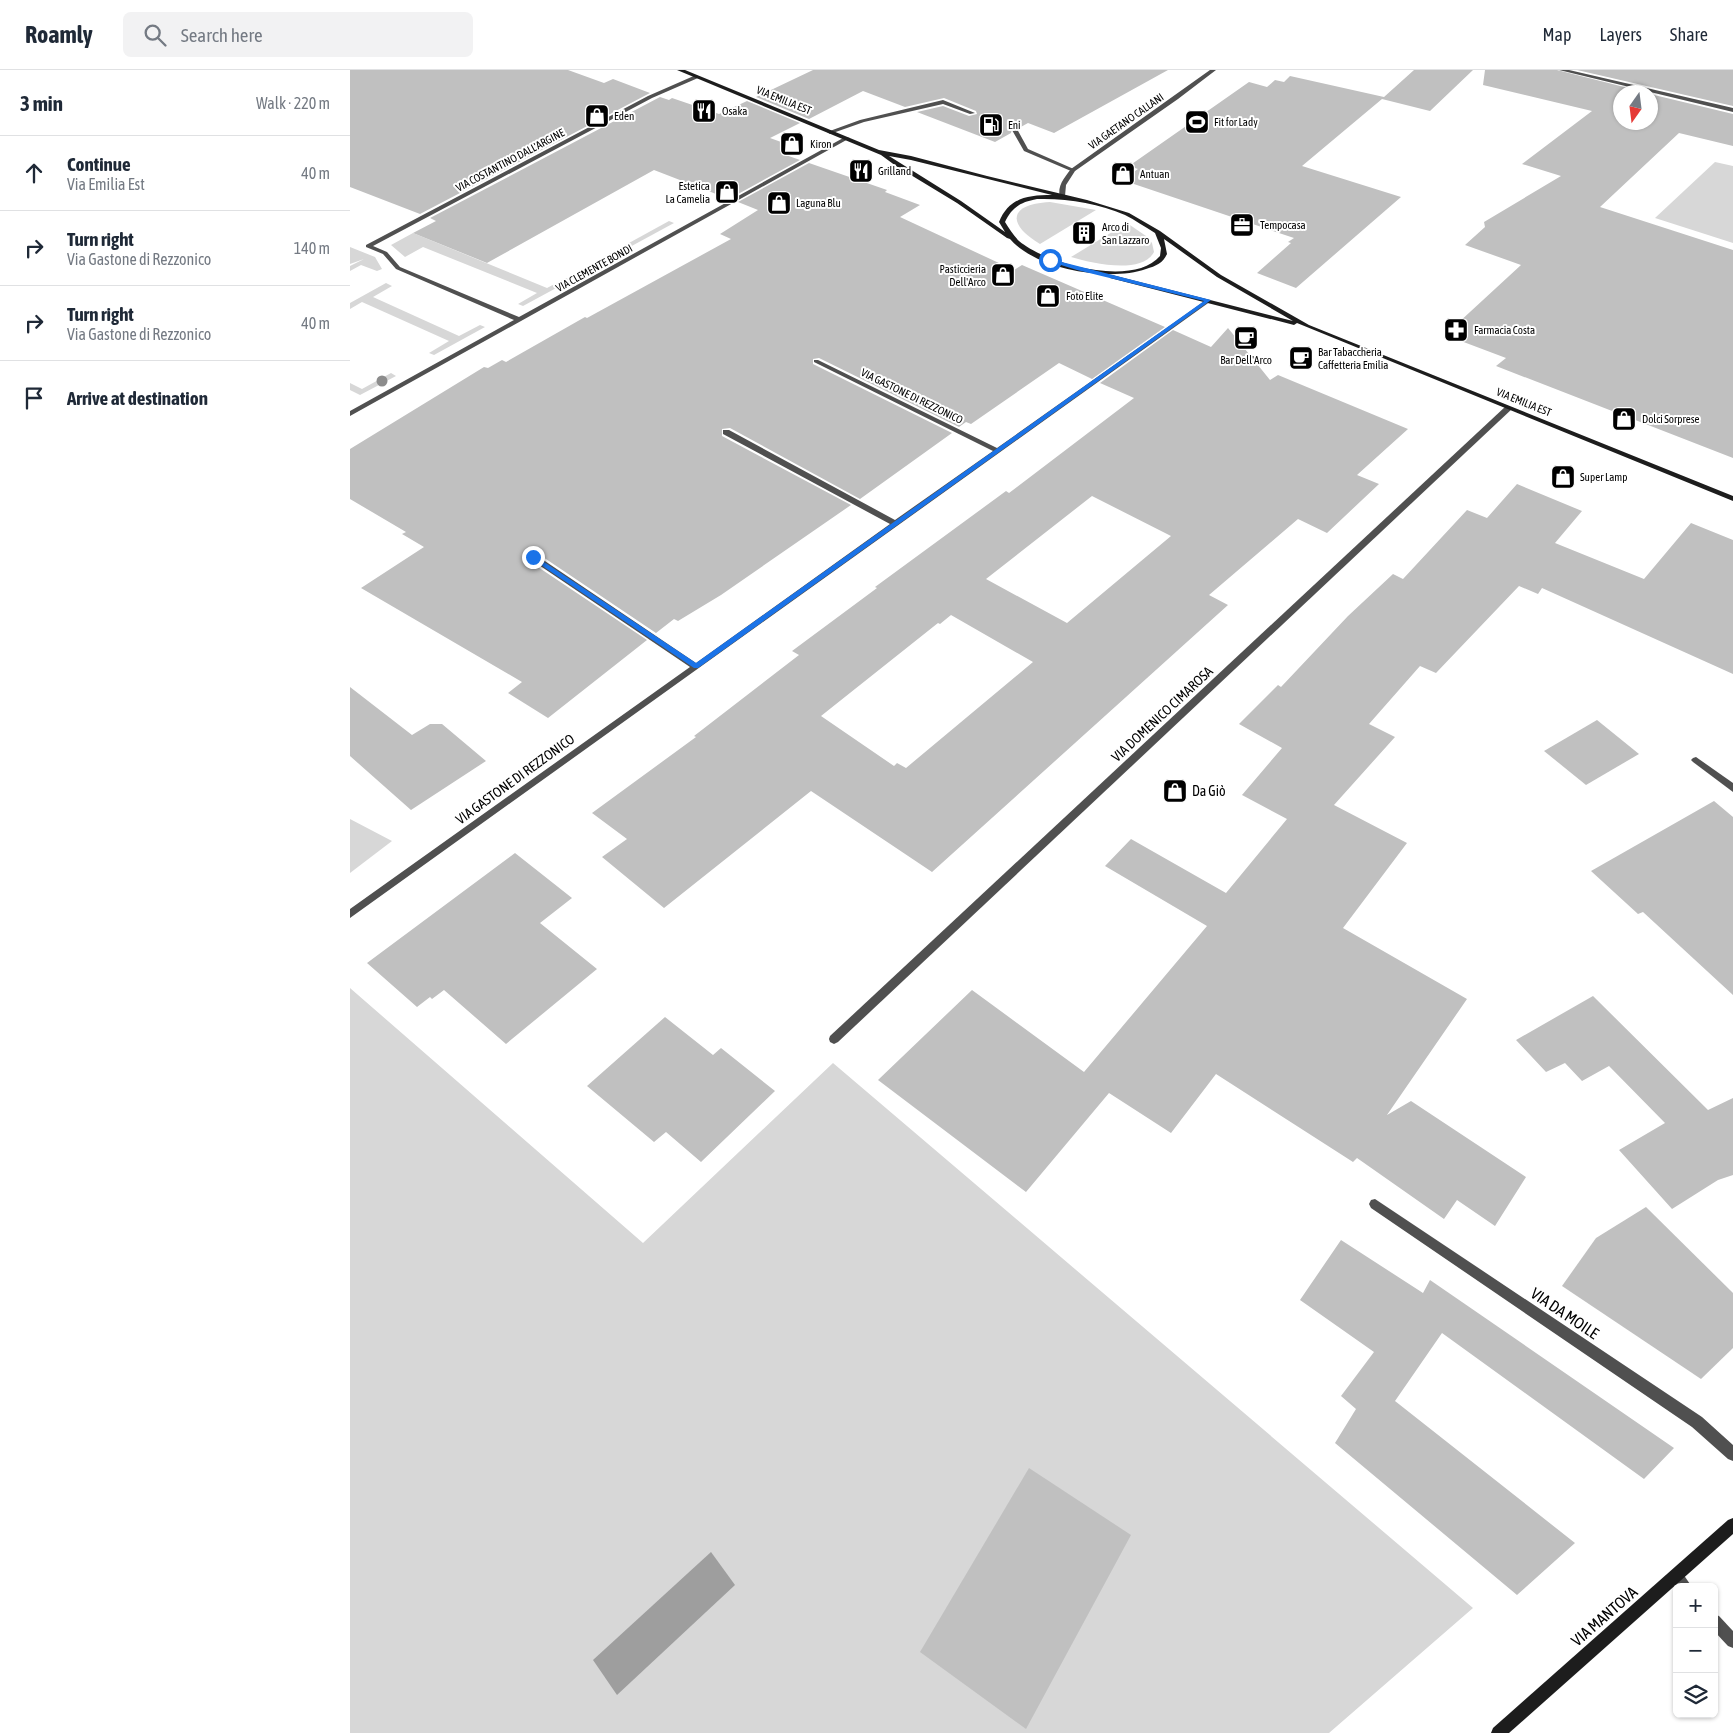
<!DOCTYPE html>
<html lang="en">
<head>
<meta charset="utf-8">
<style>
  :root { --surface:#fff; --page:#f2f2f3; --text:#1f2937; --muted:#747a83; --line:#e0e1e3 }
  body { margin:0; font-family:"Asap Condensed",sans-serif; background:var(--page); color:var(--text) }
  .controls { position:absolute; right:15px; bottom:15px; display:grid; overflow:hidden; border-radius:8px; box-shadow:0 1px 4px #0004 }
  .controls button { width:45px; height:45px; display:grid; place-items:center; padding:0; border:0; border-bottom:1px solid var(--line); background:var(--surface); color:var(--text); font:25px sans-serif }
  .compass { position:absolute; left:1263px; top:15px; width:45px; height:45px; border-radius:50%; background:var(--surface); box-shadow:0 1px 4px #0004; rotate:194deg }
  .stop { position:absolute; width:15px; height:15px; margin:-11px; border:4px solid #1a73e8; border-radius:50%; background:#fff }
  .stop.end { background:#1a73e8; border-color:#fff; box-shadow:0 1px 5px #0008 }
  .list { margin:0; padding:0; list-style:none }
  h2 { display:flex; justify-content:space-between; align-items:center; height:65px; margin:0; padding:0 20px; font-size:21px }
  h2 small { font-size:16px; font-weight:400; color:var(--muted) }
  .list li { display:grid; grid-template-columns:32px 1fr auto; gap:15px; align-items:center; box-sizing:border-box; height:75px; padding:0 20px; border-top:1px solid var(--line) }
  .list b { display:block; font-size:19px; white-space:nowrap }
  .list p { margin:0; font-size:16px; white-space:nowrap; color:var(--muted) }
  .list em { font-size:16px; font-style:normal; color:var(--muted) }
  .icon { flex:none; width:28px; height:28px; fill:none; stroke:currentColor; stroke-width:2; stroke-linecap:round; stroke-linejoin:round }
  .map { position:relative; flex:none; width:1383px; height:1663px; overflow:hidden }
  header { display:flex; align-items:center; gap:30px; box-sizing:border-box; height:70px; padding:0 25px; background:var(--surface); border-bottom:1px solid var(--line) }
  header strong { font-size:24px }
  nav { display:flex; gap:28px; margin-inline-start:auto; font-size:18px }
  .search { width:350px; height:45px; background:var(--page); display:flex; align-items:center; gap:12px; box-sizing:border-box; padding:0 18px; border-radius:8px; color:var(--muted); font-size:19px }
  main { display:flex }
  aside { flex:1; background:var(--surface) }
  .map>svg:first-child { display:block }
  .green { fill:#d7d7d7 }
  .water { fill:#9e9e9e }
  .building { fill:#c0c0c0; fill-rule:evenodd }
  .lines { fill:none; stroke-linecap:round; stroke-linejoin:round }
  .lane { fill:#505050; fill-rule:evenodd }
  .street { fill:#505050; fill-rule:evenodd }
  .secondary { fill:#1d1d1d; fill-rule:evenodd }
  .tree { fill:#8c8c8c }
  .route { fill:#1a73e8 }
  .labels { text-anchor:middle; stroke-width:4; stroke-linejoin:round; paint-order:stroke }
  .far-street-label { font-size:11px; fill:#000; stroke:#fff }
  .far-poi-label { font-size:11px; fill:#000; stroke:#fff; text-anchor:start }
  .street-label { font-size:14px; fill:#000; stroke:#fff }
  .poi-label { font-size:14px; fill:#000; stroke:#fff; text-anchor:start }
  .near-street-label { font-size:16px; fill:#000; stroke:#fff }
</style>
</head>
<body>
<header>
<strong>Roamly</strong>
<div class="search"><svg class="icon" aria-label="search" viewBox="0 0 24 24"><circle cx="10" cy="10" r="6"/><path d="M15 15l6 6"/></svg>Search here</div>
<nav><a>Map</a><a>Layers</a><a>Share</a></nav>
</header>
<main>
<aside>
<h2>3 min<small>Walk · 220 m</small></h2>
<ul class="list">
<li><svg class="icon" aria-label="ahead" viewBox="0 0 24 24"><path d="M12 20V5M6 11l6-6 6 6"/></svg><div><b>Continue</b><p>Via Emilia Est</p></div><em>40 m</em></li>
<li><svg class="icon" aria-label="right" viewBox="0 0 24 24"><path d="M7 20v-9h11M14 6l5 5-5 5"/></svg><div><b>Turn right</b><p>Via Gastone di Rezzonico</p></div><em>140 m</em></li>
<li><svg class="icon" aria-label="right" viewBox="0 0 24 24"><path d="M7 20v-9h11M14 6l5 5-5 5"/></svg><div><b>Turn right</b><p>Via Gastone di Rezzonico</p></div><em>40 m</em></li>
<li><svg class="icon" aria-label="arrive" viewBox="0 0 24 24"><path d="M6 21V4h12l-3 4 3 4H6"/></svg><div><b>Arrive at destination</b></div></li>
</ul>
</aside>
<div class="map">
<svg width="1383" height="1663" viewBox="0 0 1383 1663">
  <rect width="100%" height="100%" fill="#fff"/>
  <g class="green">
    <polygon points="1365,92 1383,96 1383,173 1305,148"/>
    <path d="M700,132L746,140L690,174C656,154 659,134 700,132Z"/>
    <polygon points="319,151 324,153 243,197 239,195"/>
    <path d="M777,153L796,166L802,173L804,182C792,205 741,193 721,187Z"/>
    <polygon points="63,163 197,218 216,208 221,210 173,236 168,234 187,223 73,177 55,187 41,175"/>
    <polygon points="0,177 25,187 32,199 27,201 11,195 0,201 0,196 14,189 0,194"/>
    <polygon points="36,213 42,216 23,227 109,266 130,255 135,257 84,285 79,283 99,271 12,232 0,239 0,233"/>
    <polygon points="41,303 46,306 10,325 0,320 0,313 12,319"/>
    <polygon points="0,749 42,771 0,803"/>
    <polygon points="0,918 293,1173 483,993 1123,1538 979,1663 0,1663"/>
  </g>
  <polygon class="water" points="361,1482 385,1515 267,1625 243,1590"/>
  <g class="building">
    <polygon points="0,0 218,0 254,13 263,9 300,23 70,144 0,117"/>
    <polygon points="463,0 818,0 704,63 678,53 669,58 662,58 661,63 645,72 567,42 593,36 619,46 627,44 626,41 594,28 555,37 513,21 459,49 406,27"/>
    <polygon points="1064,0 1123,0 1080,41 1032,29 952,96 1051,127 946,218 907,203 941,173 938,172 944,168 772,110 788,99 779,96 899,12 917,17 925,10 934,12 940,6 1034,27"/>
    <polygon points="1135,0 1207,0 1294,22 1270,22 1270,52 1300,52 1300,24 1383,44 1383,76 1329,63 1250,137 1383,180 1383,388 1146,296 1156,288 1095,265 1171,195 1115,175 1135,157 1134,152 1211,106 1172,94 1242,41 1133,15"/>
    <polygon points="1227,0 1383,0 1383,36"/>
    <polygon points="310,27 319,30 322,28 369,44 397,31 450,53 420,68 445,77 433,84 450,90 379,129 304,100 137,193 63,163 86,151 80,148"/>
    <polygon points="459,93 537,120 535,122 570,135 550,147 664,200 672,195 815,257 742,309 709,293 621,354 616,352 609,357 469,288 463,289 463,294 602,363 510,429 380,358 372,359 372,366 501,435 371,525 328,551 324,549 306,563 187,483 179,484 179,491 297,570 198,648 158,623 172,612 11,518 74,477 52,464 56,462 0,429 0,379 134,297 138,298 152,290 156,292 235,247 237,248 381,169 370,164 408,140 388,132"/>
    <path d="M878,258L920,310L928,305L1058,359L1007,405L1029,414L977,463L948,449L859,525L878,535L582,802L461,721L314,838L252,787L277,769L242,743L346,667L344,666L449,585L442,581L527,518L525,517L656,421L659,423L784,328L750,313L823,260L861,277ZM742,426L821,466L717,553L636,509ZM601,545L683,592L556,698L547,693L544,696L471,646L588,553L590,554Z"/>
    <polygon points="1167,414 1232,441 1205,473 1294,509 1341,453 1383,470 1383,604 1192,518 1188,524 1169,516 1086,603 1070,596 1019,654 1045,667 984,735 1057,773 993,858 1117,929 1037,1045 1061,1031 1176,1107 1145,1156 1107,1130 1094,1149 1007,1088 1003,1092 866,1004 821,1063 759,1023 676,1122 528,1010 622,920 734,1002 857,856 755,796 781,769 876,823 937,749 892,725 932,678 889,654 928,615 931,617 998,546 1043,504 1053,509 1117,440 1137,448"/>
    <polygon points="0,617 62,665 80,654 92,654 136,691 61,740 0,686"/>
    <polygon points="1247,650 1289,684 1236,715 1194,681"/>
    <polygon points="1364,731 1383,747 1383,925 1293,842 1288,844 1241,801"/>
    <polygon points="165,783 222,828 190,853 247,899 156,974 94,920 82,929 80,927 67,937 17,893"/>
    <polygon points="1243,926 1358,1040 1383,1028 1383,1105 1368,1110 1322,1139 1269,1080 1315,1053 1259,996 1232,1011 1215,993 1196,1002 1166,970"/>
    <polygon points="315,947 363,985 371,978 425,1021 351,1092 316,1062 304,1072 237,1016"/>
    <polygon points="1296,1137 1383,1223 1383,1278 1351,1309 1212,1216 1246,1168"/>
    <polygon points="991,1170 1073,1223 1080,1210 1324,1378 1294,1409 1092,1263 1045,1331 1225,1473 1167,1525 985,1373 1006,1339 991,1326 1024,1282 950,1230"/>
    <polygon points="679,1398 781,1465 676,1659 570,1582"/>
  </g>
  <g class="lines">
    <g class="lane">
      <polygon points="593,30 625,43 620,44 593,34 514,52 480,64 477,62 510,50"/>
      <polygon points="663,59 667,59 678,79 726,100 721,101 674,81 662,60"/>
    </g>
    <g class="street">
      <path d="M860,0H866L828,29L725,101L716,115L715,126L710,127C707,116 714,108 721,99Z"/>
      <polygon points="1209,0 1219,0 1383,38 1383,42"/>
      <polygon points="346,5 349,7 348,8 302,28 23,176 37,182 50,197 169,247 495,67 500,68 0,346 0,341 164,250 46,199 33,184 16,177 16,175 298,26"/>
      <polygon points="856,230 861,231 0,848 0,839 340,597 180,489 180,485 186,485 346,593 540,454 373,364 373,360 379,360 545,450 643,381 464,292 464,290 468,290 647,378"/>
      <polygon points="1156,336 1163,338 488,972 484,974 480,972 479,969 480,966"/>
      <polygon points="1346,687 1383,713 1383,722 1343,692 1341,690 1343,688"/>
      <polygon points="1025,1129 1352,1347 1383,1375 1383,1391 1378,1389 1342,1357 1021,1138 1019,1134 1021,1130"/>
      <polygon points="1326,1499 1331,1501 1342,1517 1327,1518 1319,1506 1321,1501"/>
      <polygon points="1364,1544 1369,1546 1383,1561 1383,1578 1378,1576 1364,1561"/>
    </g>
    <g class="secondary">
      <path d="M327,0H335L529,80L561,86L637,106L737,130L779,143L810,161L871,205L959,255L1383,426V431L947,253L944,255L760,208V206L762,205L943,251L867,207L814,169L817,184C813,193 806,196 796,199C759,212 687,200 660,169L657,168L607,133L546,96L531,85ZM539,86L561,90L702,125C677,125 659,128 649,152L655,162L611,131ZM687,129C716,128 748,133 775,145C785,150 795,157 805,163L811,178L810,186C783,218 696,194 669,171C663,165 659,158 655,152C662,137 671,132 687,129Z"/>
      <polygon points="1383,1448 1383,1464 1159,1663 1141,1663 1143,1658 1378,1450"/>
    </g>
  </g>
  <circle class="tree" cx="32" cy="311" r="5.5"/>
  <polygon class="route" points="700,189 861,230 348,598 344,598 179,487 185,486 346,593 854,231 727,200 698,191"/>
  <defs>
    <symbol id="restaurant-square" viewBox="-11 -11 22 22"><rect x="-9" y="-9" width="18" height="18" rx="4" fill="#000" stroke="#fff"/><path d="M-5-6h1v4h1v-4h1v4h1v-4h1v5L-1.5 .5V6h-2V.5L-5-1ZM5-6V6H3V1.5H1.5Q1.5-4 5-6Z" fill="#fff"/></symbol>
    <symbol id="shop-square" viewBox="-11 -11 22 22"><rect x="-9" y="-9" width="18" height="18" rx="4" fill="#000" stroke="#fff"/><path d="M-5-2.5h2.3a2.7 3.5 0 0 1 5.4 0H5L5.5 6h-11ZM-1.5-2.5h3a1.5 2.3 0 0 0-3 0Z" fill="#fff"/></symbol>
    <symbol id="stadium-square" viewBox="-11 -11 22 22"><rect x="-9" y="-9" width="18" height="18" rx="4" fill="#000" stroke="#fff"/><path d="M0-5a6.5 5 0 1 0 0 10a6.5 5 0 1 0 0-10ZM-3.5-1.8h7v3.6h-7Z" fill="#fff"/></symbol>
    <symbol id="fuel-square" viewBox="-11 -11 22 22"><rect x="-9" y="-9" width="18" height="18" rx="4" fill="#000" stroke="#fff"/><path d="M-5.5-6h7V0h2V4h1.3V-2.5L3-4.5l.8-.8L6-3V5H2.5V1h-1V6h-7ZM-4.2-4.7v3.2H.2V-4.7Z" fill="#fff"/></symbol>
    <symbol id="office-square" viewBox="-11 -11 22 22"><rect x="-9" y="-9" width="18" height="18" rx="4" fill="#000" stroke="#fff"/><path d="M-6-3h4V-5.5h4V-3h4V5H-6ZM-1-4.5V-3h2v-1.5ZM-6 0V1H6V0Z" fill="#fff"/></symbol>
    <symbol id="building-square" viewBox="-11 -11 22 22"><rect x="-9" y="-9" width="18" height="18" rx="4" fill="#000" stroke="#fff"/><path d="M-4-6H4V6H1V3H-1V6H-4ZM-2.5-4.3h1.7v1.8h-1.7ZM.8-4.3h1.7v1.8H.8ZM-2.5-1h1.7V.8h-1.7ZM.8-1h1.7V.8H.8Z" fill="#fff"/></symbol>
    <symbol id="pharmacy-square" viewBox="-11 -11 22 22"><rect x="-9" y="-9" width="18" height="18" rx="4" fill="#000" stroke="#fff"/><path d="M-2-6h4v4h4v4h-4v4h-4v-4h-4v-4h4Z" fill="#fff"/></symbol>
    <symbol id="cafe-square" viewBox="-11 -11 22 22"><rect x="-9" y="-9" width="18" height="18" rx="4" fill="#000" stroke="#fff"/><path d="M-5.5-4.5H6V0H3Q3 3.5 0 3.5H-2.5Q-5.5 3.5-5.5 0ZM3-3.2v2h1.7v-2ZM-6 4.5H4V6H-6Z" fill="#fff"/></symbol>
  </defs>
  <g fill-rule="evenodd">
    <use href="#restaurant-square" x="340" y="27" width="28" height="28"/>
    <use href="#shop-square" x="233" y="32" width="28" height="28"/>
    <use href="#stadium-square" x="833" y="38" width="28" height="28"/>
    <use href="#fuel-square" x="627" y="41" width="28" height="28"/>
    <use href="#shop-square" x="428" y="60" width="28" height="28"/>
    <use href="#restaurant-square" x="497" y="87" width="28" height="28"/>
    <use href="#shop-square" x="759" y="90" width="28" height="28"/>
    <use href="#shop-square" x="363" y="108" width="28" height="28"/>
    <use href="#shop-square" x="415" y="119" width="28" height="28"/>
    <use href="#office-square" x="878" y="141" width="28" height="28"/>
    <use href="#building-square" x="720" y="149" width="28" height="28"/>
    <use href="#shop-square" x="639" y="191" width="28" height="28"/>
    <use href="#shop-square" x="684" y="212" width="28" height="28"/>
    <use href="#pharmacy-square" x="1092" y="246" width="28" height="28"/>
    <use href="#cafe-square" x="882" y="254" width="28" height="28"/>
    <use href="#cafe-square" x="937" y="274" width="28" height="28"/>
    <use href="#shop-square" x="1260" y="335" width="28" height="28"/>
    <use href="#shop-square" x="1199" y="393" width="28" height="28"/>
    <use href="#shop-square" x="811" y="707" width="28" height="28"/>
  </g>
  <g class="labels">
    <g class="far-street-label">
      <text transform="translate(434 30) rotate(22)" y="4">VIA EMILIA EST</text>
      <text transform="translate(776 51) rotate(-35)" y="4">VIA GAETANO CALLANI</text>
      <text transform="translate(160 90) rotate(-28)" y="4">VIA COSTANTINO DALL'ARGINE</text>
      <text transform="translate(244 198) rotate(-29)" y="4">VIA CLEMENTE BONDI</text>
      <text transform="translate(562 326) rotate(26)" y="4">VIA GASTONE DI REZZONICO</text>
      <text transform="translate(1174 332) rotate(22)" y="4">VIA EMILIA EST</text>
    </g>
    <g class="far-poi-label">
      <text x="372" y="45">Osaka</text>
      <text x="264" y="50">Eden</text>
      <text x="864" y="56">Fit for Lady</text>
      <text x="658" y="59">Eni</text>
      <text x="460" y="78">Kiron</text>
      <text x="528" y="105">Grilland</text>
      <text x="790" y="108">Antuan</text>
      <text x="360" y="120" text-anchor="end">Estetica<tspan x="360" dy="13">La Camelia</tspan></text>
      <text x="446" y="137">Laguna Blu</text>
      <text x="910" y="159">Tempocasa</text>
      <text x="752" y="161">Arco di<tspan x="752" dy="13">San Lazzaro</tspan></text>
      <text x="636" y="203" text-anchor="end">Pasticcieria<tspan x="636" dy="13">Dell'Arco</tspan></text>
      <text x="716" y="230">Foto Elite</text>
      <text x="1124" y="264">Farmacia Costa</text>
      <text x="968" y="286">Bar Tabaccheria<tspan x="968" dy="13">Caffetteria Emilia</tspan></text>
      <text x="896" y="294" text-anchor="middle">Bar Dell'Arco</text>
      <text x="1292" y="353">Dolci Sorprese</text>
      <text x="1230" y="411">Super Lamp</text>
    </g>
    <g class="street-label">
      <text transform="translate(812 644) rotate(-43)" y="5">VIA DOMENICO CIMAROSA</text>
      <text transform="translate(165 709) rotate(-36)" y="5">VIA GASTONE DI REZZONICO</text>
    </g>
    <g class="poi-label">
      <text x="842" y="726">Da Giò</text>
    </g>
    <g class="near-street-label">
      <text transform="translate(1215 1243) rotate(34)" y="6">VIA DA MOILE</text>
      <text transform="translate(1254 1546) rotate(-41)" y="6">VIA MANTOVA</text>
    </g>
  </g>
</svg>
<div class="controls">
<button>+</button>
<button>−</button>
<button><svg class="icon" aria-label="layers" viewBox="0 0 24 24"><path d="M12 4l9 5-9 5-9-5zM3 14l9 5 9-5"/></svg></button>
</div>
<svg class="compass" viewBox="-18 -18 36 36"><path d="M0-13l5 13h-10z" fill="#e53935"/><path d="M0 13l5-13h-10z" fill="#747a83"/></svg>
<div class="stop" style="left:700px;top:190px"></div>
<div class="stop end" style="left:183px;top:487px"></div>
</div>
</main>
</body>
</html>
